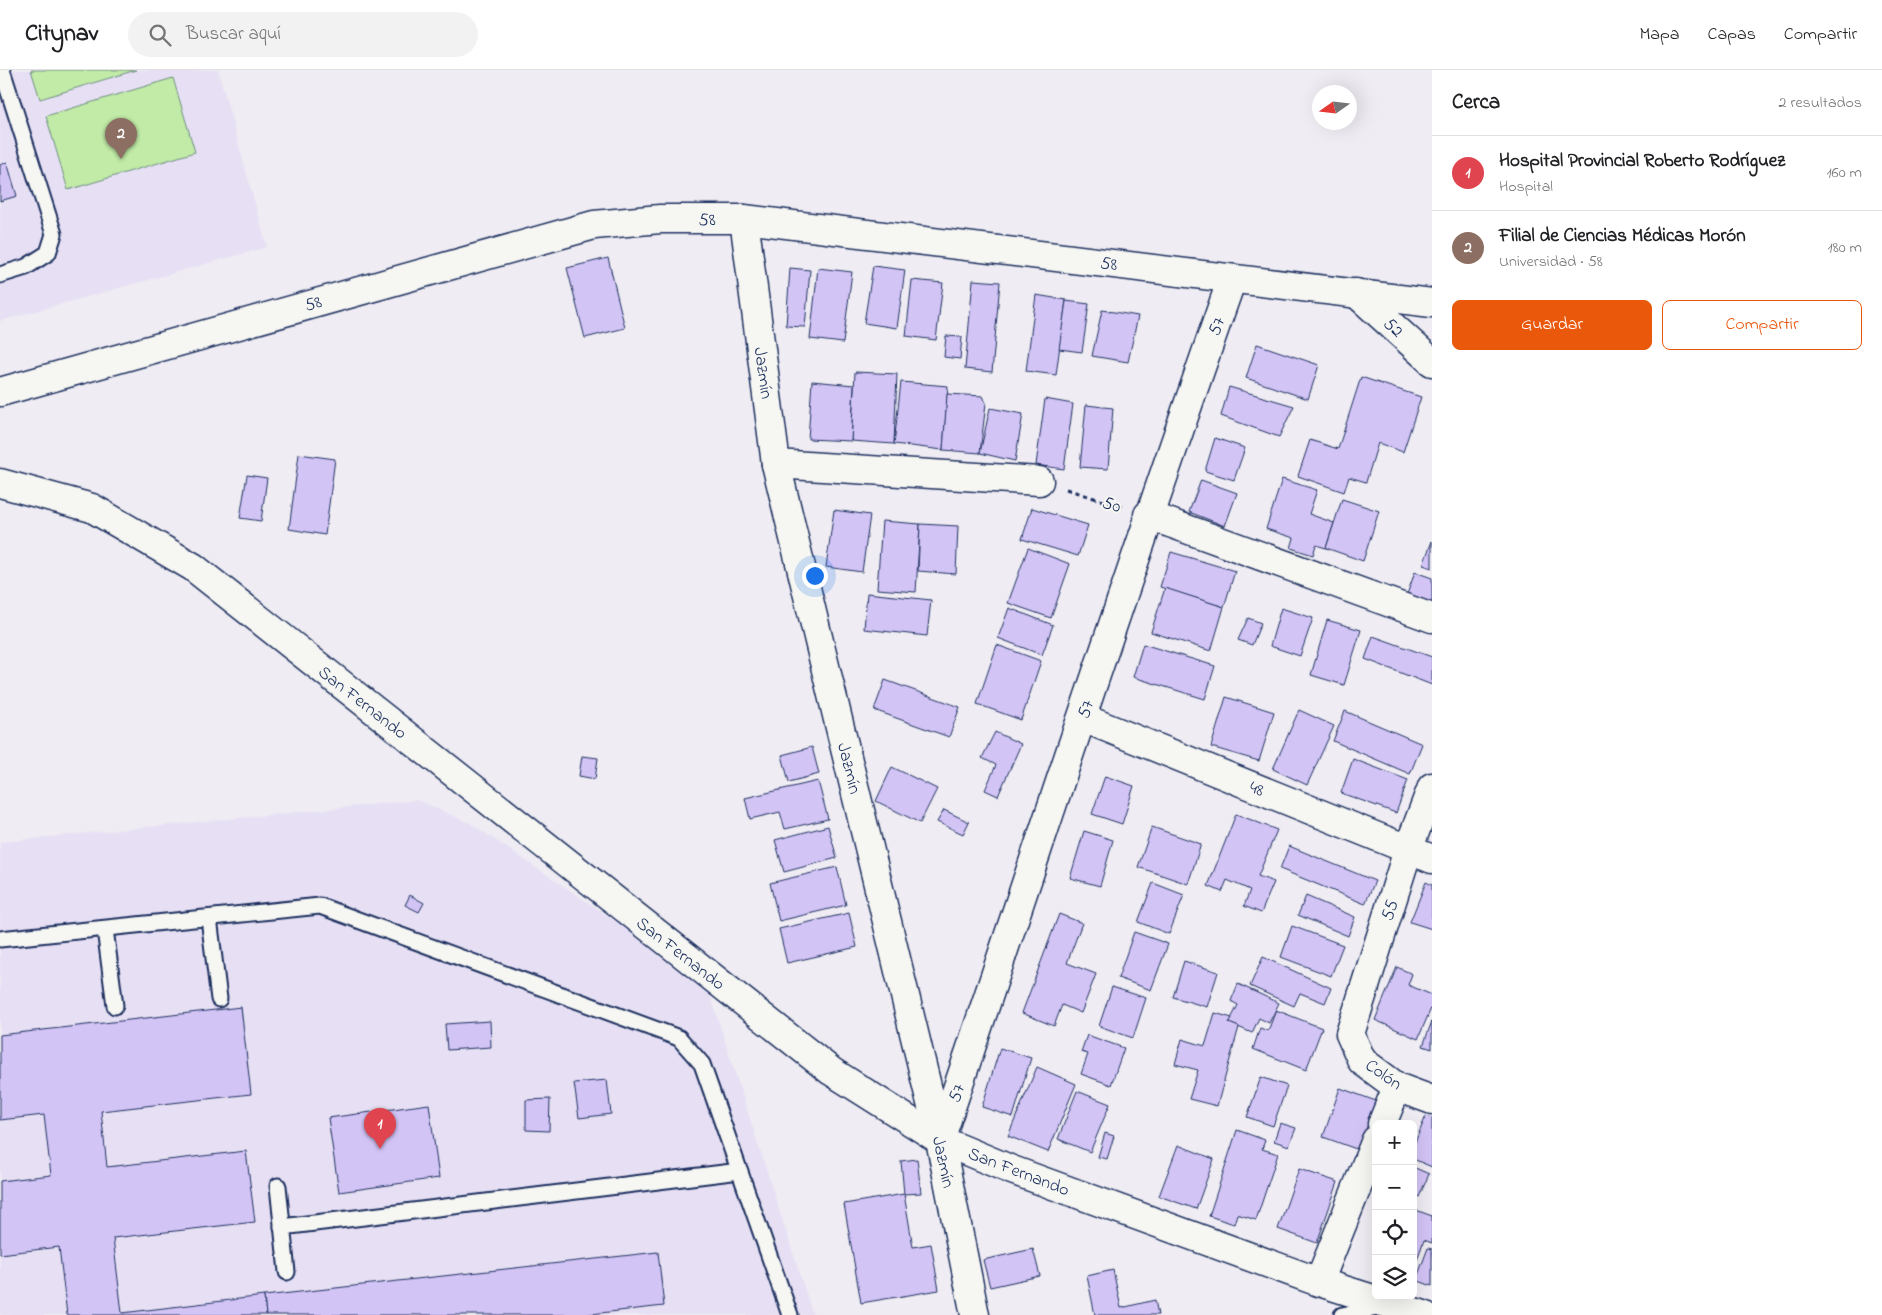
<!DOCTYPE html>
<html lang="es">
<head>
<meta charset="utf-8">
<style>
  :root { --surface:#fff; --page:#f2f2f2; --text:#202124; --muted:#757577; --line:#e0e0e0; --accent:#ea580c }
  body { margin:0; font-family:"Indie Flower",sans-serif; background:var(--page); color:var(--text) }
  .controls { position:absolute; right:15px; bottom:15px; display:grid; overflow:hidden; border-radius:8px; box-shadow:0 5px 20px #0002 }
  .controls button { width:45px; height:45px; display:grid; place-items:center; padding:0; border:0; border-bottom:1px solid var(--line); background:var(--surface); color:var(--text); font:25px sans-serif }
  .compass { position:absolute; left:1312px; top:15px; width:45px; height:45px; border-radius:50%; background:var(--surface); box-shadow:0 5px 20px #0002; rotate:256deg }
  .you { position:absolute; left:814px; top:505px; width:18px; height:18px; margin:-12px; border:4px solid #fff; border-radius:50%; background:#1a73e8; box-shadow:0 0 0 8px #1a73e833 }
  .badge { display:grid; place-items:center; width:32px; height:32px; border-radius:50%; background:var(--accent); color:#fff; font-size:16px; font-weight:700 }
  .pin { position:absolute; translate:-50% -41px; filter:drop-shadow(0 1px 2px #0008) }
  .pin::after { content:''; position:absolute; top:26px; width:18px; height:15px; background:inherit; clip-path:polygon(0 0,100% 0,50% 100%) }
  .list { margin:0; padding:0; list-style:none }
  h2 { display:flex; justify-content:space-between; align-items:center; height:65px; margin:0; padding:0 20px; font-size:21px }
  h2 small { font-size:16px; font-weight:400; color:var(--muted) }
  .list li { display:grid; grid-template-columns:32px 1fr auto; gap:15px; align-items:center; box-sizing:border-box; height:75px; padding:0 20px; border-top:1px solid var(--line) }
  .list b { display:block; font-size:19px; white-space:nowrap }
  .list p { margin:0; font-size:16px; white-space:nowrap; color:var(--muted) }
  .list em { font-size:16px; font-style:normal; color:var(--muted) }
  .actions { display:flex; gap:10px; padding:15px 20px }
  .actions a { flex:1; padding:11px 0; border:1px solid var(--accent); border-radius:8px; text-align:center; font-size:18px; color:var(--accent) }
  .actions .main { background:var(--accent); color:#fff }
  .icon { flex:none; width:28px; height:28px; fill:none; stroke:currentColor; stroke-width:2; stroke-linecap:round; stroke-linejoin:round }
  .map { position:relative; flex:none; width:1432px; height:1245px; overflow:hidden }
  header { display:flex; align-items:center; gap:30px; box-sizing:border-box; height:70px; padding:0 25px; background:var(--surface); border-bottom:1px solid var(--line) }
  header strong { font-size:24px }
  nav { display:flex; gap:28px; margin-inline-start:auto; font-size:18px }
  .search { width:350px; height:45px; background:var(--page); display:flex; align-items:center; gap:12px; box-sizing:border-box; padding:0 18px; border-radius:28px; color:var(--muted); font-size:19px }
  main { display:flex }
  aside { flex:1; background:var(--surface) }
  .map>svg:first-child { display:block }
  .built { fill:#e7e0f4 }
  .green { fill:#c1eba7; stroke:#6e8d82 }
  .building { fill:#d3c4f6; stroke:#1b2f5e }
  .lines { fill:none; stroke-linecap:round; stroke-linejoin:round }
  .lane-casing { stroke:#1b2f5e; stroke-width:19 }
  .street-casing { stroke:#1b2f5e; stroke-width:31 }
  .secondary-casing { stroke:#1b2f5e; stroke-width:31 }
  .path { stroke:#1b2f5e; stroke-width:3; stroke-dasharray:5 4; stroke-linecap:butt }
  .lane { stroke:#f6f6f2; stroke-width:15 }
  .street { stroke:#f6f6f2; stroke-width:28 }
  .secondary { stroke:#f6f6f2; stroke-width:28 }
  .labels { text-anchor:middle; stroke-width:4; stroke-linejoin:round; paint-order:stroke }
  .street-label { font-size:18px; fill:#1b2f5e; stroke:#f6f6f2 }
</style>
</head>
<body>
<header>
<strong>Citynav</strong>
<div class="search"><svg class="icon" aria-label="search" viewBox="0 0 24 24"><circle cx="10" cy="10" r="6"/><path d="M15 15l6 6"/></svg>Buscar aquí</div>
<nav><a>Mapa</a><a>Capas</a><a>Compartir</a></nav>
</header>
<main>
<div class="map">
<svg width="1432" height="1245" viewBox="0 0 1432 1245">
  <rect width="100%" height="100%" fill="#efecf3"/>
  <filter id="ink" filterUnits="userSpaceOnUse"><feTurbulence type="fractalNoise" baseFrequency=".02" numOctaves="2"/><feDisplacementMap in="SourceGraphic" scale="10" xChannelSelector="R" yChannelSelector="G"/><feConvolveMatrix kernelMatrix="1 2 1 2 8 2 1 2 1" color-interpolation-filters="sRGB"/></filter>
  <g filter="url(#ink)">
    <g class="built">
      <polygon points="0,0 218,0 267,177 0,251"/>
      <polygon points="417,730 470,753 706,912 813,1245 0,1245 0,772"/>
    </g>
    <g class="green">
      <polygon points="31,0 136,0 40,29"/>
      <polygon points="173,8 195,82 68,120 46,46"/>
    </g>
    <g class="building">
      <polygon points="7,92 17,126 0,131 0,95"/>
      <polygon points="608,188 625,258 585,268 567,198"/>
      <polygon points="873,196 905,200 897,258 864,253"/>
      <polygon points="790,198 810,200 805,257 786,256"/>
      <polygon points="818,198 852,202 843,273 810,269"/>
      <polygon points="912,210 943,213 936,270 906,266"/>
      <polygon points="973,210 1000,212 992,302 965,299"/>
      <polygon points="1036,225 1066,230 1056,305 1026,301"/>
      <polygon points="1066,231 1089,234 1082,282 1059,279"/>
      <polygon points="1102,240 1138,246 1128,292 1092,286"/>
      <polygon points="946,266 962,267 960,289 944,287"/>
      <polygon points="1257,274 1319,295 1308,329 1246,308"/>
      <polygon points="855,302 897,304 894,374 851,371"/>
      <polygon points="1361,307 1421,327 1403,382 1378,373 1366,412 1349,407 1344,422 1298,406 1310,370 1338,379"/>
      <polygon points="812,311 854,315 851,371 808,369"/>
      <polygon points="901,312 948,316 943,380 894,374"/>
      <polygon points="1229,317 1294,336 1279,367 1221,346"/>
      <polygon points="947,324 983,326 986,333 980,383 943,380"/>
      <polygon points="1045,329 1073,334 1064,399 1036,395"/>
      <polygon points="1086,335 1113,338 1108,399 1080,397"/>
      <polygon points="990,338 1023,344 1015,391 980,383"/>
      <polygon points="1215,368 1245,378 1234,410 1205,401"/>
      <polygon points="299,384 335,389 325,465 289,459"/>
      <polygon points="247,405 267,408 261,451 240,448"/>
      <polygon points="1282,409 1317,420 1309,444 1334,453 1326,478 1316,475 1313,485 1291,478 1294,468 1266,459"/>
      <polygon points="1201,410 1237,423 1225,456 1189,442"/>
      <polygon points="1342,429 1379,441 1363,491 1326,478"/>
      <polygon points="1032,438 1088,455 1078,486 1022,469"/>
      <polygon points="834,440 870,445 862,502 826,497"/>
      <polygon points="882,451 920,454 916,522 877,519"/>
      <polygon points="920,454 958,456 956,504 918,501"/>
      <polygon points="1432,471 1432,498 1423,495"/>
      <polygon points="1028,478 1070,494 1051,548 1008,533"/>
      <polygon points="1171,482 1235,501 1224,537 1160,517"/>
      <polygon points="1415,502 1432,508 1432,539 1405,530"/>
      <polygon points="1165,518 1224,537 1211,581 1151,562"/>
      <polygon points="867,523 931,530 927,566 864,559"/>
      <polygon points="1009,538 1053,555 1042,585 998,568"/>
      <polygon points="1281,538 1313,548 1300,586 1270,576"/>
      <polygon points="1248,548 1261,553 1252,575 1238,570"/>
      <polygon points="1327,550 1361,560 1344,615 1311,605"/>
      <polygon points="1373,566 1432,587 1432,615 1365,589"/>
      <polygon points="1143,574 1215,596 1205,629 1133,607"/>
      <polygon points="997,575 1041,591 1021,650 977,634"/>
      <polygon points="885,610 960,637 949,667 874,640"/>
      <polygon points="1226,627 1274,642 1259,691 1211,677"/>
      <polygon points="1299,640 1334,656 1307,715 1273,699"/>
      <polygon points="1345,641 1422,674 1410,704 1333,671"/>
      <polygon points="995,662 1021,674 998,726 985,720 996,695 982,688"/>
      <polygon points="812,677 819,704 789,712 782,685"/>
      <polygon points="582,686 598,688 595,709 579,706"/>
      <polygon points="1353,689 1408,710 1396,743 1341,723"/>
      <polygon points="892,697 937,719 920,753 876,731"/>
      <polygon points="1105,706 1134,716 1122,754 1092,744"/>
      <polygon points="818,711 828,749 785,759 780,742 750,749 745,728"/>
      <polygon points="944,740 969,752 963,764 937,752"/>
      <polygon points="1236,744 1277,760 1258,806 1274,812 1261,843 1244,836 1250,820 1227,810 1222,822 1208,816"/>
      <polygon points="828,756 837,788 784,802 775,770"/>
      <polygon points="1152,757 1201,774 1188,814 1138,797"/>
      <polygon points="1084,761 1113,770 1100,816 1070,808"/>
      <polygon points="1289,776 1375,811 1365,834 1280,799"/>
      <polygon points="837,797 846,835 779,851 770,813"/>
      <polygon points="1426,812 1432,815 1432,859 1410,852"/>
      <polygon points="1153,813 1184,825 1169,864 1138,852"/>
      <polygon points="410,825 424,833 419,842 405,835"/>
      <polygon points="1306,826 1355,847 1348,866 1298,845"/>
      <polygon points="849,843 857,877 787,893 779,859"/>
      <polygon points="1059,844 1082,853 1067,893 1096,904 1081,943 1062,935 1054,956 1022,943"/>
      <polygon points="1292,856 1343,875 1331,906 1281,887"/>
      <polygon points="1134,862 1168,874 1151,920 1118,908"/>
      <polygon points="1263,887 1331,918 1325,933 1300,923 1294,936 1250,916"/>
      <polygon points="1184,891 1218,902 1207,937 1173,927"/>
      <polygon points="1397,897 1412,904 1408,915 1432,925 1432,936 1418,969 1375,950"/>
      <polygon points="1238,914 1279,933 1269,953 1259,948 1252,963 1229,953 1238,935 1231,931"/>
      <polygon points="1112,917 1146,928 1133,968 1099,956"/>
      <polygon points="241,937 251,1024 101,1041 107,1097 246,1081 255,1152 113,1168 122,1243 264,1226 266,1245 67,1245 59,1177 0,1184 0,1111 51,1105 44,1045 0,1050 0,965"/>
      <polygon points="1276,940 1322,958 1306,1000 1253,979 1260,958 1268,961"/>
      <polygon points="1215,943 1232,948 1229,953 1239,957 1217,1036 1189,1029 1198,1000 1175,994 1182,969 1205,976"/>
      <polygon points="490,951 491,977 447,980 445,954"/>
      <polygon points="1432,951 1432,979 1423,976"/>
      <polygon points="1087,965 1124,978 1111,1015 1081,1004 1088,984 1081,982"/>
      <polygon points="1000,978 1031,988 1013,1047 982,1037"/>
      <polygon points="1037,997 1076,1014 1048,1082 1008,1066"/>
      <polygon points="1261,1007 1287,1016 1273,1056 1247,1047"/>
      <polygon points="607,1010 611,1044 579,1048 574,1013"/>
      <polygon points="1340,1018 1376,1031 1359,1080 1323,1067"/>
      <polygon points="1077,1021 1110,1034 1090,1082 1058,1069"/>
      <polygon points="550,1029 549,1061 526,1060 526,1030"/>
      <polygon points="429,1034 439,1108 339,1122 328,1048"/>
      <polygon points="1426,1046 1432,1048 1432,1097 1413,1089 1413,1077"/>
      <polygon points="1280,1053 1296,1058 1289,1076 1274,1071"/>
      <polygon points="1237,1060 1265,1070 1262,1079 1278,1084 1256,1150 1237,1144 1234,1154 1209,1146"/>
      <polygon points="1105,1063 1114,1066 1107,1089 1098,1087"/>
      <polygon points="1178,1075 1214,1089 1196,1139 1159,1126"/>
      <polygon points="917,1089 921,1123 904,1124 901,1091"/>
      <polygon points="1413,1097 1429,1104 1419,1127 1413,1124"/>
      <polygon points="1299,1099 1338,1112 1317,1173 1278,1159"/>
      <polygon points="904,1124 913,1177 931,1174 939,1220 861,1233 844,1134"/>
      <polygon points="1413,1139 1432,1146 1432,1173 1424,1170 1413,1201"/>
      <polygon points="1428,1178 1432,1179 1432,1216 1416,1210"/>
      <polygon points="1033,1179 1040,1206 990,1217 983,1190"/>
      <polygon points="658,1182 664,1236 582,1245 266,1245 264,1226"/>
      <polygon points="1113,1200 1121,1238 1155,1230 1158,1245 1095,1245 1087,1206"/>
    </g>
    <g class="lines">
      <defs>
        <g id="lane">
          <polyline points="0,205 26,197 48,183 54,164 2,0"/>
          <polyline points="209,848 219,929"/>
          <polyline points="105,859 115,936"/>
          <polyline points="0,869 320,836 679,968 702,994 790,1245"/>
          <polyline points="278,1116 287,1202"/>
          <polyline points="282,1157 740,1101"/>
          <polyline points="1342,1245 1383,1237"/>
        </g>
        <g id="street">
          <polyline points="744,149 776,394 940,1070 975,1245"/>
          <polyline points="1356,223 1432,292"/>
          <polyline points="776,394 1039,411"/>
          <polyline points="0,413 92,438 193,497 831,1001 940,1070 1012,1100 1319,1212 1424,1245"/>
          <polyline points="1148,445 1432,548"/>
          <polyline points="1083,648 1432,789"/>
          <polyline points="1432,717 1408,780 1350,964 1362,991 1397,1017 1432,1030"/>
          <polyline points="1382,1054 1397,1017"/>
          <path d="M940,1070C1037,783 1131,494 1232,209"/>
          <polyline points="1319,1212 1376,1070"/>
        </g>
        <polyline id="secondary" points="0,322 594,155 660,149 744,149 1432,233"/>
      </defs>
      <use href="#lane" class="lane-casing"/>
      <use href="#street" class="street-casing"/>
      <use href="#secondary" class="secondary-casing"/>
      <polyline class="path" points="1066,419 1122,437"/>
      <use href="#lane" class="lane"/>
      <use href="#street" class="street"/>
      <use href="#secondary" class="secondary"/>
    </g>
  </g>
  <g class="labels">
    <g class="street-label">
      <text transform="translate(707 149) rotate(-1)" y="6">58</text>
      <text transform="translate(1109 193) rotate(7)" y="6">58</text>
      <text transform="translate(313 233) rotate(-16)" y="6">58</text>
      <text transform="translate(1216 256) rotate(-70)" y="6">57</text>
      <text transform="translate(1394 257) rotate(43)" y="6">52</text>
      <text transform="translate(764 303) rotate(82)" y="6">Jazmín</text>
      <text transform="translate(1112 434) rotate(17)" y="6">50</text>
      <text transform="translate(363 632) rotate(38)" y="6">San Fernando</text>
      <text transform="translate(1085 639) rotate(-72)" y="6">57</text>
      <text transform="translate(850 698) rotate(76)" y="6">Jazmín</text>
      <text transform="translate(1257 718) rotate(22)" y="6">48</text>
      <text transform="translate(1389 840) rotate(-73)" y="6">55</text>
      <text transform="translate(681 883) rotate(38)" y="6">San Fernando</text>
      <text transform="translate(1384 1004) rotate(35)" y="6">Colón</text>
      <text transform="translate(956 1023) rotate(-71)" y="6">57</text>
      <text transform="translate(944 1092) rotate(78)" y="6">Jazmín</text>
      <text transform="translate(1019 1101) rotate(21)" y="6">San Fernando</text>
    </g>
  </g>
</svg>
<div class="controls">
<button>+</button>
<button>−</button>
<button><svg class="icon" aria-label="locate" viewBox="0 0 24 24"><circle cx="12" cy="12" r="6"/><path d="M12 2v4M12 18v4M2 12h4M18 12h4"/></svg></button>
<button><svg class="icon" aria-label="layers" viewBox="0 0 24 24"><path d="M12 4l9 5-9 5-9-5zM3 14l9 5 9-5"/></svg></button>
</div>
<svg class="compass" viewBox="-18 -18 36 36"><path d="M0-13l5 13h-10z" fill="#e53935"/><path d="M0 13l5-13h-10z" fill="#757577"/></svg>
<div class="you"></div>
<div class="pin badge" style="left:380px;top:1079px;background:#e0444e">1</div>
<div class="pin badge" style="left:121px;top:89px;background:#8d6e63">2</div>
</div>
<aside>
<h2>Cerca<small>2 resultados</small></h2>
<ul class="list">
<li><span class="badge" style="background:#e0444e">1</span><div><b>Hospital Provincial Roberto Rodríguez</b><p>Hospital</p></div><em>160 m</em></li>
<li><span class="badge" style="background:#8d6e63">2</span><div><b>Filial de Ciencias Médicas Morón</b><p>Universidad · 58</p></div><em>180 m</em></li>
</ul>
<div class="actions"><a class="main">Guardar</a><a>Compartir</a></div>
</aside>
</main>
</body>
</html>
